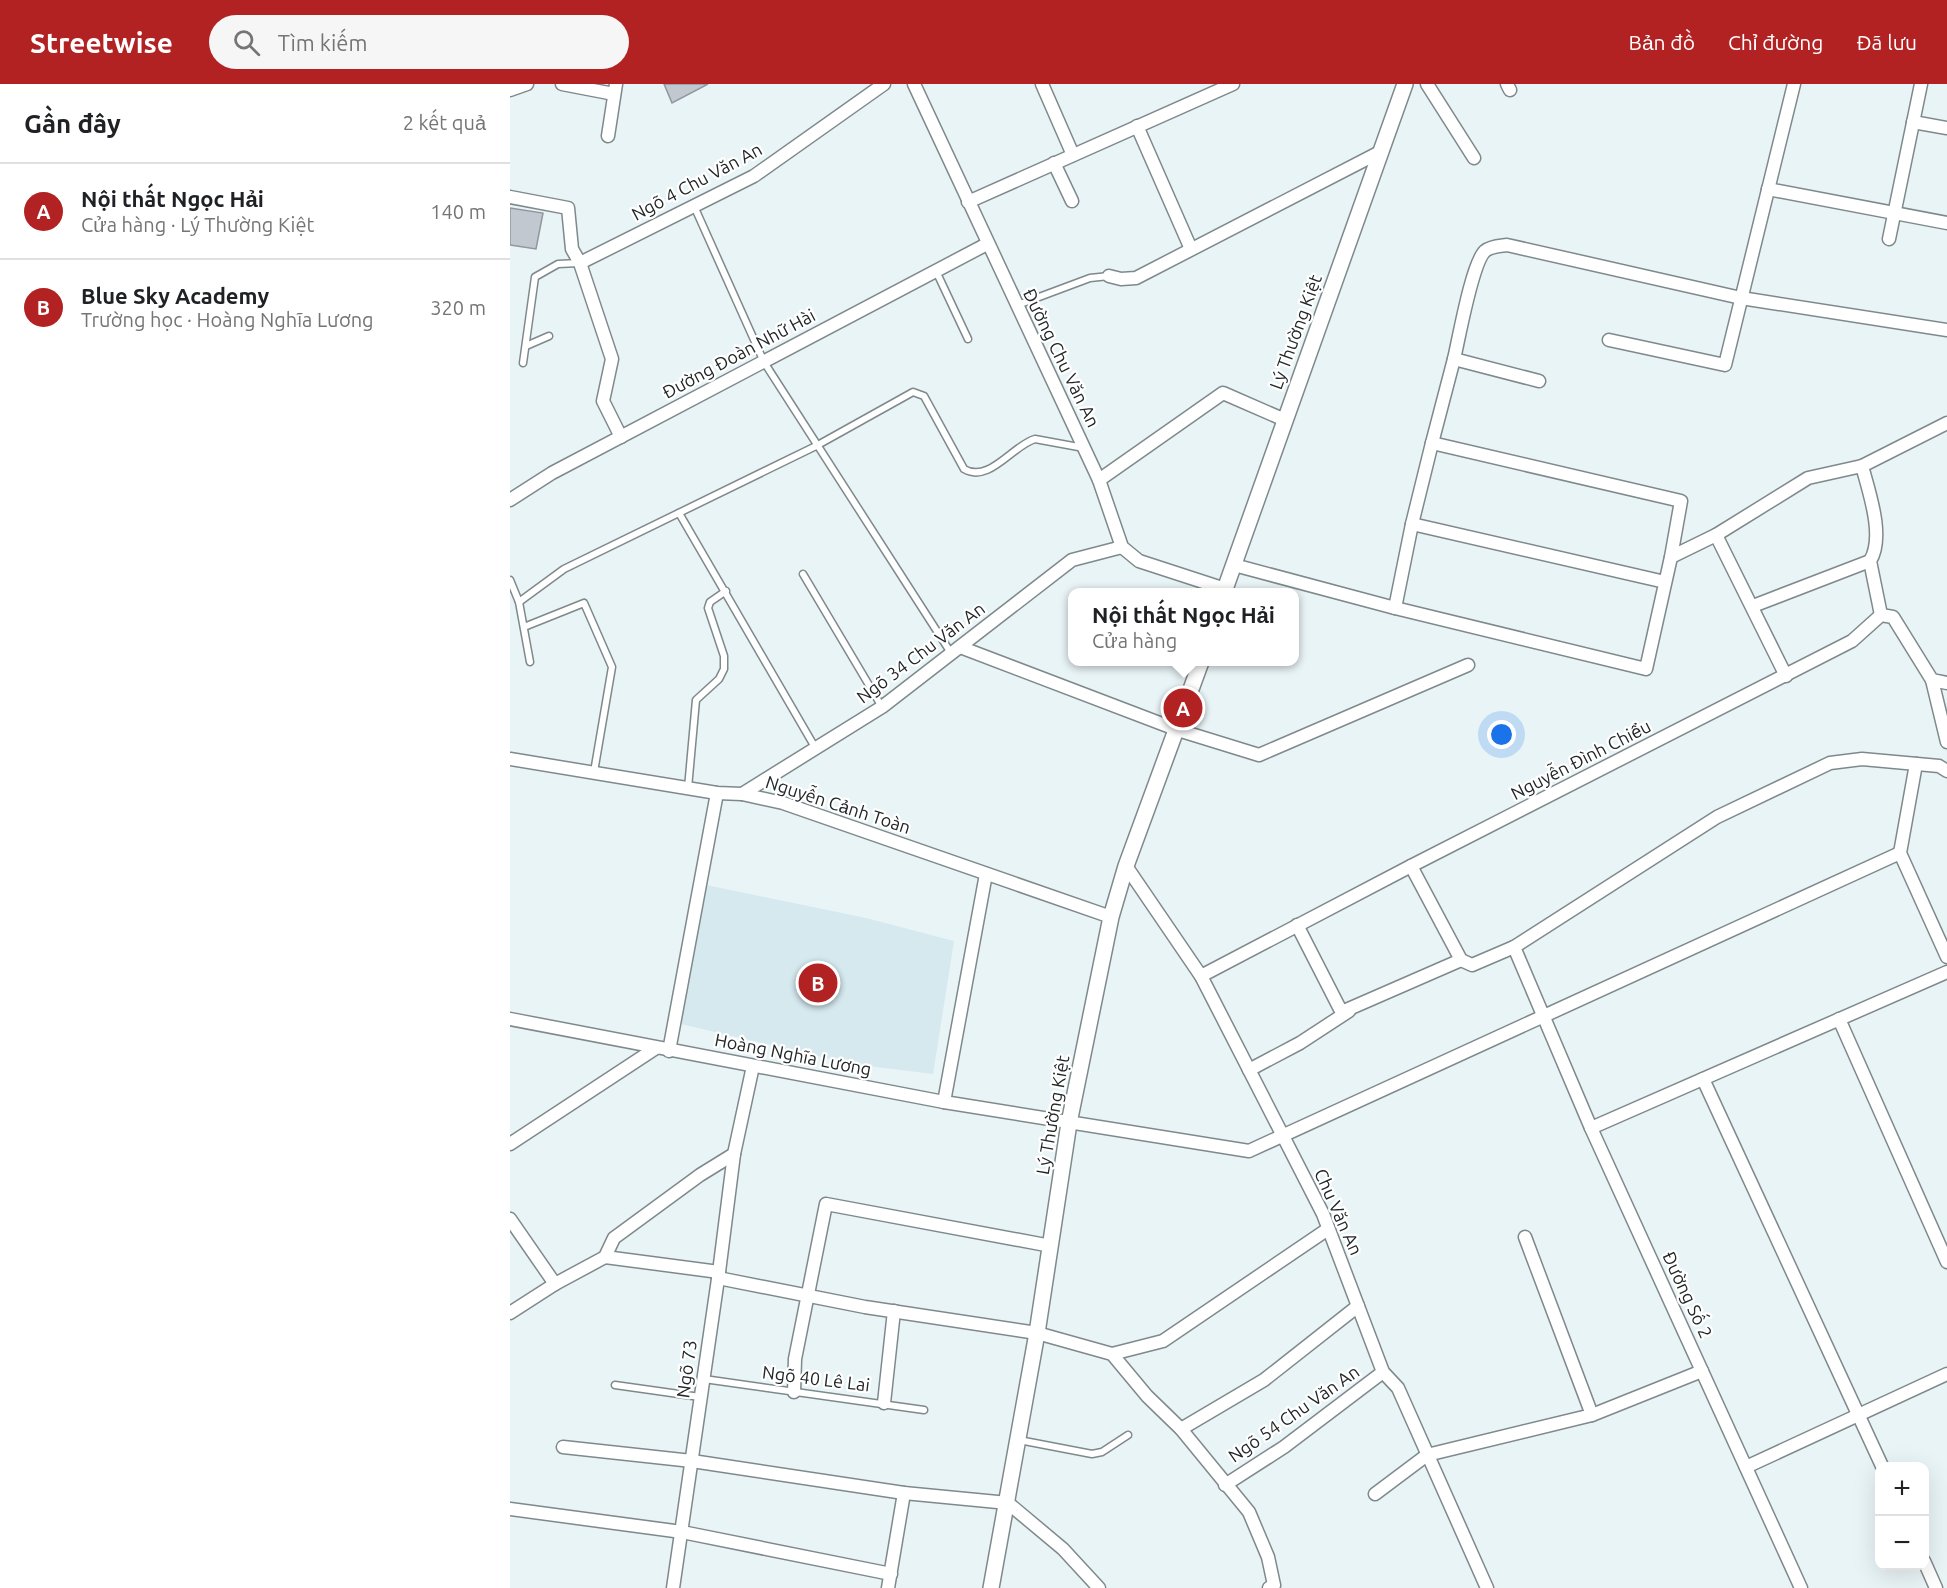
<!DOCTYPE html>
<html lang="vi">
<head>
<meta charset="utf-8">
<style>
  :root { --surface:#fff; --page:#f6f6f6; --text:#202124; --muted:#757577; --line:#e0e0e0; --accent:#b22222 }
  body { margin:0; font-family:Ubuntu,sans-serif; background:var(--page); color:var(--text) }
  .controls { position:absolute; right:18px; bottom:18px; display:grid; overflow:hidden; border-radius:12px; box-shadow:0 6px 24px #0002 }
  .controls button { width:54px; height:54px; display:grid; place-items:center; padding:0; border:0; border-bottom:2px solid var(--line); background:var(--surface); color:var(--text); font:30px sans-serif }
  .you { position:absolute; left:992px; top:651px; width:21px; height:21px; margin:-15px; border:4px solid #fff; border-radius:50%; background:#1a73e8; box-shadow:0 0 0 9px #1a73e833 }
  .badge { display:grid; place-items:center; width:39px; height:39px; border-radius:50%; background:var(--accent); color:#fff; font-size:20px; font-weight:700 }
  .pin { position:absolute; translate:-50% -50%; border:3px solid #fff; box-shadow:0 2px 6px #0006 }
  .popup { position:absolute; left:558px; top:504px; width:231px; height:78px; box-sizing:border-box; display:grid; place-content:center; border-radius:12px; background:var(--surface); filter:drop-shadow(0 2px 4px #0005); font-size:20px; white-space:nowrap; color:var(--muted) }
  .popup b { font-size:22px; color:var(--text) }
  .popup::after { content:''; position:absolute; left:50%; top:100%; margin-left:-12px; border:12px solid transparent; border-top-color:var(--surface) }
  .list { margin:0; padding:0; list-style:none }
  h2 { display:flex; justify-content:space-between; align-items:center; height:78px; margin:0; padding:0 24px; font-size:26px }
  h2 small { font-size:20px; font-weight:400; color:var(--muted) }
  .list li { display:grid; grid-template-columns:39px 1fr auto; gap:18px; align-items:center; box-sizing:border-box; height:96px; padding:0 24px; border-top:2px solid var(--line) }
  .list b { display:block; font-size:22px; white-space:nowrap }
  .list p { margin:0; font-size:20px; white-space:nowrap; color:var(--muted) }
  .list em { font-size:20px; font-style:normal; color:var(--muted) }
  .icon { flex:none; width:33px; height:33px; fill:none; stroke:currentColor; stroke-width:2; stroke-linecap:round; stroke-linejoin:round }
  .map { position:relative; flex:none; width:1437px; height:1504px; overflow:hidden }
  header { display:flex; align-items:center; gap:36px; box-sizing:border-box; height:84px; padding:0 30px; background:var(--accent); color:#fff }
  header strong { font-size:28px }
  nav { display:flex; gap:33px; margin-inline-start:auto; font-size:21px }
  .search { width:420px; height:54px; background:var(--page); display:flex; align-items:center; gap:15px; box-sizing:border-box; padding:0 21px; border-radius:33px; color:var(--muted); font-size:22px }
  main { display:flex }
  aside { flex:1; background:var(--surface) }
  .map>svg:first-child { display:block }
  .built { fill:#d5e9ef }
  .building { fill:#c1c8cf; stroke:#91979e; stroke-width:1.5 }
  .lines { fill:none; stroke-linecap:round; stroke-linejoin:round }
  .service-casing { stroke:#7f898b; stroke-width:9 }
  .minor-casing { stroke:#7f898b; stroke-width:15 }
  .tertiary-casing { stroke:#7f898b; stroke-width:18 }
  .service { stroke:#fff; stroke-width:6 }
  .minor { stroke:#fff; stroke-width:12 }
  .tertiary { stroke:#fff; stroke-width:15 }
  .labels { text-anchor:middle; stroke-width:4.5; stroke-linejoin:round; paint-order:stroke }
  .street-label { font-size:18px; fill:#222627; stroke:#fff }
</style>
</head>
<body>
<header>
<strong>Streetwise</strong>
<div class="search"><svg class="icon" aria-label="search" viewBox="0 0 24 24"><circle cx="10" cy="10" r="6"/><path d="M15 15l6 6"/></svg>Tìm kiếm</div>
<nav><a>Bản đồ</a><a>Chỉ đường</a><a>Đã lưu</a></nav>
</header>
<main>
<aside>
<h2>Gần đây<small>2 kết quả</small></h2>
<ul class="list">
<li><span class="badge">A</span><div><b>Nội thất Ngọc Hải</b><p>Cửa hàng · Lý Thường Kiệt</p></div><em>140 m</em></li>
<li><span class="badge">B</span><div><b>Blue Sky Academy</b><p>Trường học · Hoàng Nghĩa Lương</p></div><em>320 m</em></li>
</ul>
</aside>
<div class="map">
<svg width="1437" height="1504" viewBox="0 0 1437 1504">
  <rect width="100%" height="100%" fill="#e9f4f7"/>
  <polygon class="built" points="196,801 356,834 444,857 423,990 342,980 171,940"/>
  <g class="building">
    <polygon points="154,0 198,0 162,19"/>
    <polygon points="0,124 33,129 26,165 0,161"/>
  </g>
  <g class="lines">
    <defs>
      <g id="service">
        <polyline points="184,122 254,278 441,569"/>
        <polyline points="426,187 458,255"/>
        <polyline points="505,222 580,194 599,192"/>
        <polyline points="16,262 39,252"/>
        <polyline points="13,279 25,193 48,180 69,179"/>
        <polyline points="169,429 306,665"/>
        <polyline points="293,490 372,623"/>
        <polyline points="0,496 9,518 20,578"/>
        <path d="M9,518L54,485L306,362L403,308L414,312L454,385C479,400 503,361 525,355L574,364"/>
        <polyline points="14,543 74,519 102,583 84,688"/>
        <polyline points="178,704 186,616 209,595 214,585 214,572 198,524 200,518 216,507"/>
        <polyline points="194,1295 414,1326"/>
        <polyline points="105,1301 190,1313"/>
        <polyline points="509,1356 582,1370 592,1368 618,1351"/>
      </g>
      <g id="minor">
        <polyline points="52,0 104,10"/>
        <polyline points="404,0 589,396 612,463 629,477 715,505"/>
        <polyline points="532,0 563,71"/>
        <polyline points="917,0 964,74"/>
        <polyline points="997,0 1000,6"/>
        <polyline points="0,6 17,0"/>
        <polyline points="1403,38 1437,44"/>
        <polyline points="627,42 681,165"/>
        <polyline points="98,52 106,0"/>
        <polyline points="544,79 562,117"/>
        <polyline points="1258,105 1437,139"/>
        <polyline points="0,113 58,124 62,165 70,179 102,275 93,317 111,353"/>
        <polyline points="458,118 723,0"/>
        <polyline points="1379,155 1411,0"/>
        <polyline points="70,179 244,92 374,0"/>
        <polyline points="599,192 611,195 626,194 872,67"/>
        <polyline points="1099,256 1215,281 1284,0"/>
        <path d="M944,275C949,254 962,179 975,167C981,162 990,162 997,161L1231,214L1437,246"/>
        <polyline points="922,359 944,275 1029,297"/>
        <polyline points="589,396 713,309 775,336"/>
        <polyline points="0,416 42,389 477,160"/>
        <polyline points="902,440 922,359 1171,417 1161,473"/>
        <polyline points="724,481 885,524"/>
        <polyline points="1155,498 902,440 885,524 1136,585 1161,473 1206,451"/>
        <polyline points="1243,522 1360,477"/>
        <path d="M1371,531L1360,477C1375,453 1359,408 1352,382L1437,339"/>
        <polyline points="450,563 668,646 749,671 958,581"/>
        <polyline points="1276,592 1206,451 1298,394 1352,382"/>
        <polyline points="1422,596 1437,658"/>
        <polyline points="0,675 207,709 232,710 273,719 601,833"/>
        <polyline points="1406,680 1390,769 1437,873"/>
        <polyline points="232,710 372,623 562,476 612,463"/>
        <polyline points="616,782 691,892 813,1130 873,1288 888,1304 977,1504"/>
        <polyline points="901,782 951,876 962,881 1004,863 1207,733 1320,679 1352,675 1429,682 1437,687"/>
        <polyline points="787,841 830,925 834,927 951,876"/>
        <polyline points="1004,863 1081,1044 1291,1504"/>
        <polyline points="691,892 901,782 1342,557 1371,531 1383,533 1422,596 1437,599"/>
        <polyline points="0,935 434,1018 739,1067 1390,769"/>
        <polyline points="1329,935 1437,1178"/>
        <polyline points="159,967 207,709"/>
        <polyline points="739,986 790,959 839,927"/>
        <polyline points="1193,995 1372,1382"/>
        <polyline points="434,1018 476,790"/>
        <polyline points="1081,1044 1437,888"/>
        <polyline points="0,1060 146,964"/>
        <polyline points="0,1135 45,1200"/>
        <polyline points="95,1173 209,1188"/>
        <polyline points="208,1194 355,1223 527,1249 602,1270 637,1312 671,1345 739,1428 758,1473 764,1501 759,1504"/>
        <polyline points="0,1229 45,1200 95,1173 104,1154 190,1091 224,1070"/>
        <polyline points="602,1270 653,1257 818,1145"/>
        <polyline points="284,1308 285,1275 316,1120 541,1162"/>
        <polyline points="374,1319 384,1227"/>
        <polyline points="1082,1331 1192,1287"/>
        <polyline points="671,1345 754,1296 848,1222"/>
        <polyline points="53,1363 182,1377 394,1409 498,1419 553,1465 589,1504"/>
        <polyline points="1236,1383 1437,1290"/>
        <polyline points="715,1401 774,1363 873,1288"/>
        <polyline points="865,1410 917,1371 1082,1331 1015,1153"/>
        <polyline points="0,1425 172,1448 381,1490"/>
        <polyline points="1414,1477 1426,1504"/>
        <polyline points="163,1504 209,1188 224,1070 243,982"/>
        <polyline points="378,1504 394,1409"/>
      </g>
      <g id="tertiary">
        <polyline points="714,508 895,0"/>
        <polyline points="481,1504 527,1249 559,1039 601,833 616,782 691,578"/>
      </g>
    </defs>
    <use href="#service" class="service-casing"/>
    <use href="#minor" class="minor-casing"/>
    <use href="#tertiary" class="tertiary-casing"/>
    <use href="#service" class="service"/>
    <use href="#minor" class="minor"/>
    <use href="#tertiary" class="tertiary"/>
  </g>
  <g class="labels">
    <g class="street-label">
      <text transform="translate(187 98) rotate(-28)" y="6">Ngõ 4 Chu Văn An</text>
      <text transform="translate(786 248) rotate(-70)" y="6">Lý Thường Kiệt</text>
      <text transform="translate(229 270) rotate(-28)" y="6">Đường Đoàn Nhữ Hài</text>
      <text transform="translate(551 274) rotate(64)" y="6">Đường Chu Văn An</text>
      <text transform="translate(411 569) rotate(-37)" y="6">Ngõ 34 Chu Văn An</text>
      <text transform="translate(1071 676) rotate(-27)" y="6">Nguyễn Đình Chiểu</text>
      <text transform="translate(328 721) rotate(18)" y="6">Nguyễn Cảnh Toàn</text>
      <text transform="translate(283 971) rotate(11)" y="6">Hoàng Nghĩa Lương</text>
      <text transform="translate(543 1031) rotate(-80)" y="6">Lý Thường Kiệt</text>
      <text transform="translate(828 1128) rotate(66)" y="6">Chu Văn An</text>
      <text transform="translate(1177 1211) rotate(65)" y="6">Đường Số 2</text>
      <text transform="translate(177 1285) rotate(-82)" y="6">Ngõ 73</text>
      <text transform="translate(306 1295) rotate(7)" y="6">Ngõ 40 Lê Lai</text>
      <text transform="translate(784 1330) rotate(-35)" y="6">Ngõ 54 Chu Văn An</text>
    </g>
  </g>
</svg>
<div class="controls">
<button>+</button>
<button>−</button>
</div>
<div class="you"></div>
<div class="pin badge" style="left:673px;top:624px">A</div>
<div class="popup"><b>Nội thất Ngọc Hải</b>Cửa hàng</div>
<div class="pin badge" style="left:308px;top:899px">B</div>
</div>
</main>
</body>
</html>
